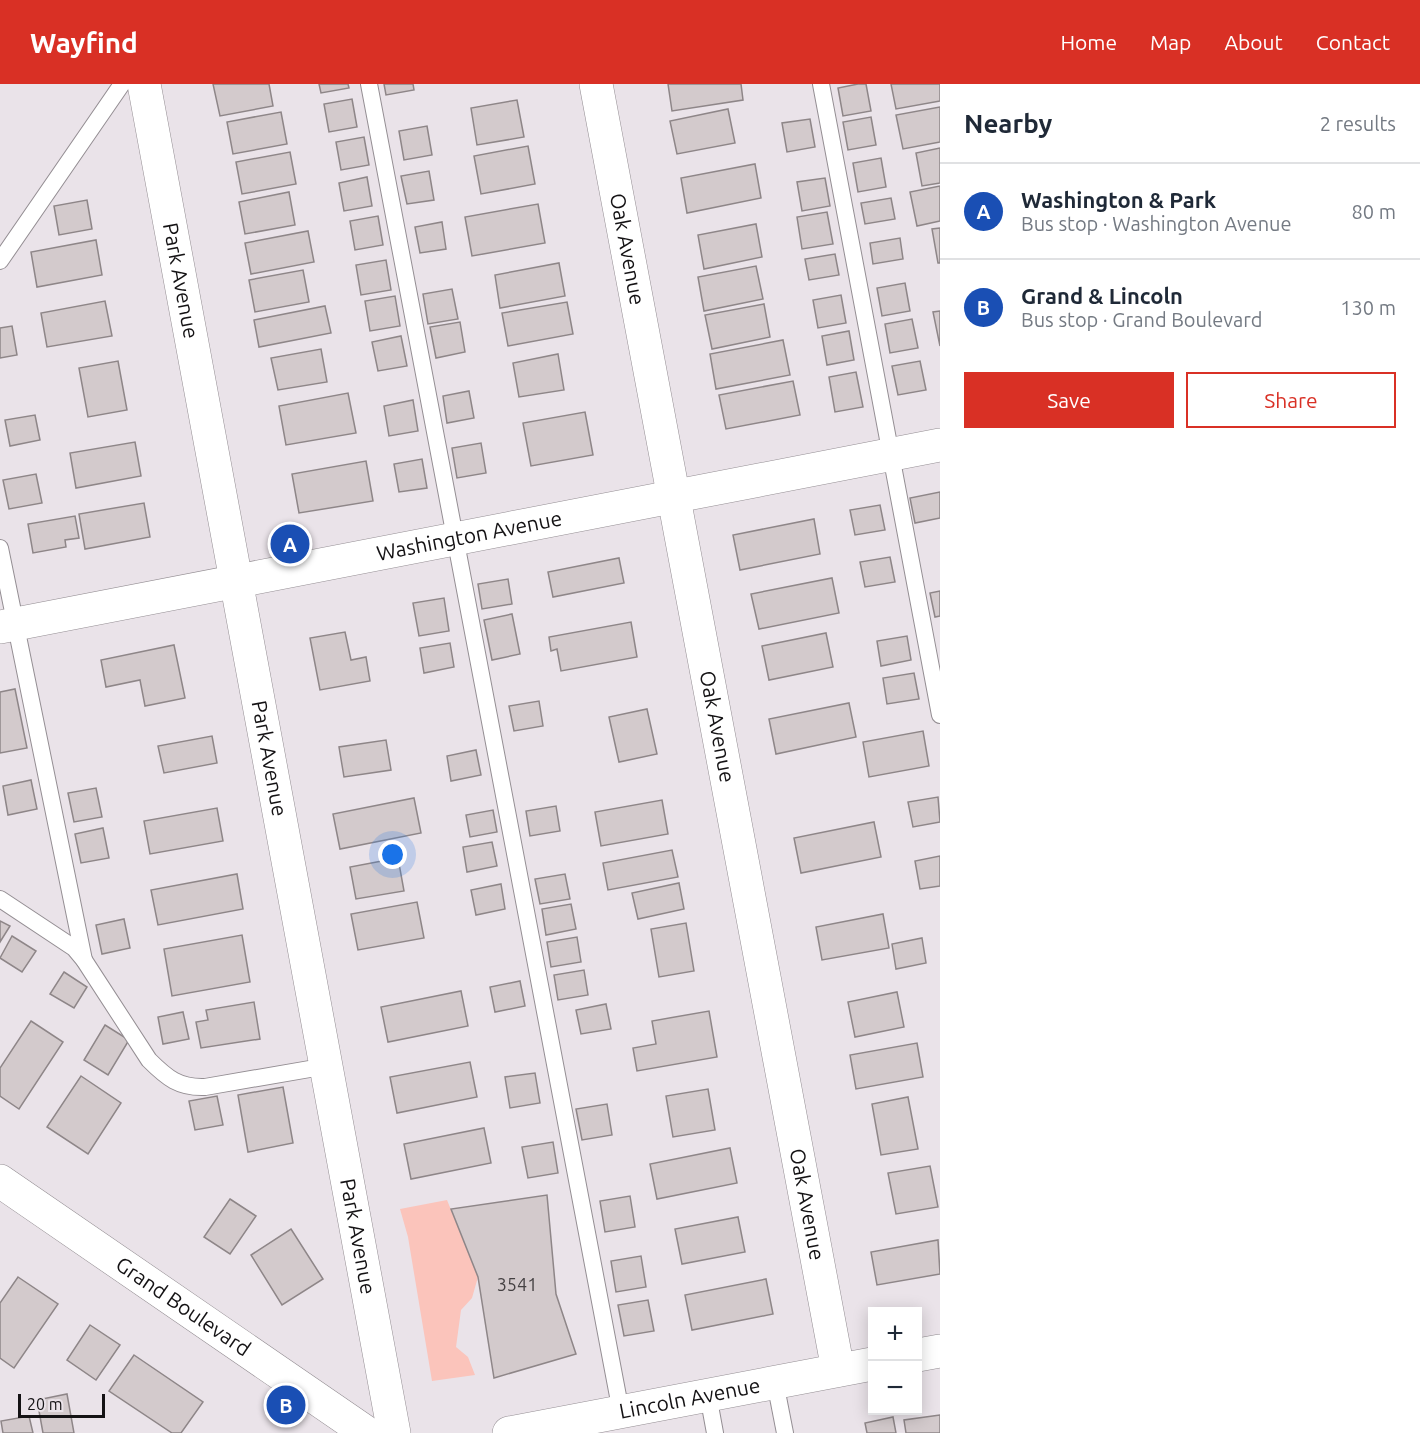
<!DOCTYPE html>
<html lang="en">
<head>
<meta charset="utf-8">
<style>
  :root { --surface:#fff; --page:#f2f2f3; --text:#1f2937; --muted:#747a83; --line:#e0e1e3; --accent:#d93025 }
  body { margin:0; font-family:Ubuntu,sans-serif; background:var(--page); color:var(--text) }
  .controls { position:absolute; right:18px; bottom:18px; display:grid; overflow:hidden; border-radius:0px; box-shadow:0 3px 15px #0003 }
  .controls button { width:54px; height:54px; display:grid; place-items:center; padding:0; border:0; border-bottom:2px solid var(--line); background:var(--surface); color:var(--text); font:30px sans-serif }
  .scale { position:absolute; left:18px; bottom:15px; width:87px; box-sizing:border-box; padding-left:6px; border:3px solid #141214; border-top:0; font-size:16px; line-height:21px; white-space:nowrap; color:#141214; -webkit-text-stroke:4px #eae3e9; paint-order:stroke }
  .you { position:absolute; left:393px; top:771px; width:21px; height:21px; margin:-15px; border:4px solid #fff; border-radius:50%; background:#1a73e8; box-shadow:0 0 0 9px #1a73e833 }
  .badge { display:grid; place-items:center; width:39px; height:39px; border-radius:50%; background:var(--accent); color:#fff; font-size:20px; font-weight:700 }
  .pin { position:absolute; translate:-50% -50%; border:3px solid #fff; box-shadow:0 2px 6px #0006 }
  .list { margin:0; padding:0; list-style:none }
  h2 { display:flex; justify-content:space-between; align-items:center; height:78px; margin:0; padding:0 24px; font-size:26px }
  h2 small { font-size:20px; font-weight:400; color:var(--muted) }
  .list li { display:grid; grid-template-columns:39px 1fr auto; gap:18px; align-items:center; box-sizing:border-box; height:96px; padding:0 24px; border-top:2px solid var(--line) }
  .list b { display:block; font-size:22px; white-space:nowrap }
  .list p { margin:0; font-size:20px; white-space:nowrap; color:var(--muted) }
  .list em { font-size:20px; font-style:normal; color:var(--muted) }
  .actions { display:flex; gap:12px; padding:18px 24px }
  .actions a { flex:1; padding:14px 0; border:2px solid var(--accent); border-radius:0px; text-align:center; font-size:21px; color:var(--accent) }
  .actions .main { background:var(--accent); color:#fff }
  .map { position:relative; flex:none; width:940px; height:1349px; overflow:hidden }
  header { display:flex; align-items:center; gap:36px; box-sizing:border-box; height:84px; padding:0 30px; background:var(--accent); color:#fff }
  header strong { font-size:28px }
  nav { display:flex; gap:33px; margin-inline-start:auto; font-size:21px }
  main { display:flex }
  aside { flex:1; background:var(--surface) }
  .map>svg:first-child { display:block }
  .green { fill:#fbc4bb }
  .building { fill:#d3cacc; stroke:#8e8688; stroke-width:1.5 }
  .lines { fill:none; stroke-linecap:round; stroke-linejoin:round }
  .lane-casing { stroke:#948e93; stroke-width:18 }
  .street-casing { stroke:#948e93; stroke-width:34 }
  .secondary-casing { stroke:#948e93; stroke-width:34 }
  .lane { stroke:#fff; stroke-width:16 }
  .street { stroke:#fff; stroke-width:33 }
  .secondary { stroke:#fff; stroke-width:33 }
  .labels { text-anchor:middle; stroke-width:4.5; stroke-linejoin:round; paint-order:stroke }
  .number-label { font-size:18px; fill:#444042 }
  .street-label { font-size:21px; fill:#141214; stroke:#eae3e9 }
</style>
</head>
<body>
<header>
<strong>Wayfind</strong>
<nav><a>Home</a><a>Map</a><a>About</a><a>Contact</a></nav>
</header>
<main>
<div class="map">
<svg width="940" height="1349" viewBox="0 0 940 1349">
  <rect width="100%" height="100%" fill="#eae3e9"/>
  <polygon class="green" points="447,1116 478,1193 472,1214 461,1226 456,1263 468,1273 475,1291 432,1297 408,1153 400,1125"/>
  <g class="building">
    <polygon points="213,0 269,0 273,22 220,32"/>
    <polygon points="319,0 348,0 349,4 321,9"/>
    <polygon points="384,0 413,0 414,6 386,11"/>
    <polygon points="668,0 741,0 743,16 672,27"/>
    <polygon points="858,0 866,0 871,27 843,32 838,4"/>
    <polygon points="891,0 940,0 940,17 896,25"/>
    <polygon points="352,15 357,43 329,48 324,20"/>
    <polygon points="517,16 524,53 477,61 471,24"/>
    <polygon points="940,23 940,58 903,65 896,31"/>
    <polygon points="728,25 735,59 677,70 670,37"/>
    <polygon points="281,28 287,60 233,70 227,38"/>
    <polygon points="871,33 876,61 848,66 843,38"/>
    <polygon points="810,35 815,63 787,68 782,39"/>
    <polygon points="427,42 432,71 404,76 399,47"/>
    <polygon points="364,53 369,81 341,86 336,58"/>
    <polygon points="528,62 535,100 481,110 474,72"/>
    <polygon points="940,64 940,99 922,102 916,69"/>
    <polygon points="290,68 296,100 242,110 236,78"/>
    <polygon points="881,74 886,103 858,108 853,79"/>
    <polygon points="755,80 761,114 687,129 681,94"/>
    <polygon points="429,87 434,116 407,120 401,92"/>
    <polygon points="367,93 372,122 344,127 339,99"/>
    <polygon points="825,94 830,122 802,127 797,98"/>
    <polygon points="940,102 940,137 917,142 910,108"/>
    <polygon points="289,108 295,141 245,150 239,118"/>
    <polygon points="891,114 895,135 865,140 861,119"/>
    <polygon points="87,116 92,145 59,151 54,122"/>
    <polygon points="538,120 545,159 472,172 465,133"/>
    <polygon points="827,128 833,160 802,165 797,133"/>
    <polygon points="378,132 383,161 355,166 350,137"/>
    <polygon points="442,138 446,165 420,169 415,143"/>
    <polygon points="756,140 762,173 704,185 698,151"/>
    <polygon points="940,144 940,179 938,179 932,145"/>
    <polygon points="308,147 314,178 251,190 245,159"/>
    <polygon points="900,154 903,175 873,180 870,159"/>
    <polygon points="96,156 102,191 37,203 31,168"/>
    <polygon points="835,170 839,191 809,196 805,175"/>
    <polygon points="386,176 391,206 361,211 356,181"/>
    <polygon points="559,179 565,212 500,224 495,191"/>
    <polygon points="756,182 763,215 704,227 698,193"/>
    <polygon points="303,186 309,218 255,228 249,196"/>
    <polygon points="905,199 910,227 882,232 877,204"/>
    <polygon points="452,205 458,235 428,240 423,210"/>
    <polygon points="841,211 846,239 818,244 813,216"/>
    <polygon points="395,212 400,242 370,247 365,217"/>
    <polygon points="105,217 112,252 47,263 41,229"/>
    <polygon points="567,218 573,250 508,262 502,229"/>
    <polygon points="764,220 770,253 712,265 705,231"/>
    <polygon points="325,222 331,249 259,263 254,236"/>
    <polygon points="940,227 940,262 933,228"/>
    <polygon points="912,235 918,264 890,269 885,240"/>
    <polygon points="460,238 465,268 436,274 430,243"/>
    <polygon points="12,242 17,271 0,274 0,244"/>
    <polygon points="849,247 854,276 827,281 822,252"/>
    <polygon points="401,252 407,282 378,287 372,258"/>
    <polygon points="783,256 790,291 716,305 710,270"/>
    <polygon points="321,265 327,298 278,306 271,274"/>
    <polygon points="558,270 564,306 519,313 513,279"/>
    <polygon points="118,277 127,326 88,333 79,284"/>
    <polygon points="920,277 926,306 898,311 892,282"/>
    <polygon points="856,288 863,323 835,328 829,293"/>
    <polygon points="793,297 800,331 726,345 719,311"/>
    <polygon points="469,307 474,334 447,339 443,312"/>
    <polygon points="348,309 356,349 286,361 279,322"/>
    <polygon points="413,316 418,347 389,352 384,322"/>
    <polygon points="585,328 593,371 531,382 523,339"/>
    <polygon points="35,331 40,356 10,362 5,336"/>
    <polygon points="135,358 141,392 76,404 70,369"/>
    <polygon points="481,359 486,389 457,394 452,364"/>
    <polygon points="422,375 427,404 399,408 394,380"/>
    <polygon points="366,377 373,417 299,429 292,390"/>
    <polygon points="36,390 42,419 9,425 3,396"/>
    <polygon points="940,408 940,434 915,439 910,414"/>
    <polygon points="144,419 150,453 85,465 79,430"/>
    <polygon points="880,421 885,446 855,451 850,426"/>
    <polygon points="75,432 79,454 65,456 66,463 33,469 28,440"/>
    <polygon points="814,435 820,470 740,486 733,451"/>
    <polygon points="890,473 895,498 865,503 860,478"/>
    <polygon points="619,474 624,499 553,513 548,488"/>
    <polygon points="832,494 839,529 759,545 751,510"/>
    <polygon points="508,495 512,520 482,525 478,500"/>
    <polygon points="940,507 940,532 935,533 930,509"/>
    <polygon points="444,514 449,547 419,552 413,519"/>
    <polygon points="512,530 520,570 492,576 484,536"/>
    <polygon points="631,538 637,573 561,587 557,565 551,567 549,553"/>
    <polygon points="345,548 351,576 366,573 370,597 320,606 310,554"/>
    <polygon points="826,549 833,583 769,596 762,562"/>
    <polygon points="907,552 911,576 881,582 877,557"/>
    <polygon points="450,559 454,583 424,589 420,564"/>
    <polygon points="174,561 185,614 145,622 140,596 106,603 101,576"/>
    <polygon points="914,589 919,615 887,620 883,594"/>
    <polygon points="15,605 27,664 0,669 0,608"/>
    <polygon points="539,617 543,642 514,647 509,622"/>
    <polygon points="849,619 856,653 776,670 769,635"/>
    <polygon points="647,625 657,670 619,678 609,633"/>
    <polygon points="923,647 929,682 869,693 863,658"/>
    <polygon points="212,652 217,679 164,689 158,662"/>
    <polygon points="386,656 391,686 344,693 339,663"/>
    <polygon points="476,666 481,691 451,697 447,672"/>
    <polygon points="31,696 37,725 8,731 3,702"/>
    <polygon points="96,704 102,733 74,738 68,709"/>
    <polygon points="938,713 940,738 913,743 908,718"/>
    <polygon points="414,714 421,749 340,765 333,730"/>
    <polygon points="662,716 668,750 601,762 595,728"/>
    <polygon points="556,722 560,747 530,752 526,727"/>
    <polygon points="217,724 223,757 150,770 144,737"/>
    <polygon points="493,726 497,748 470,753 466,731"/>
    <polygon points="874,738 881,773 801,789 794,754"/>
    <polygon points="103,744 109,774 81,779 75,750"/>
    <polygon points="492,758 497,782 467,788 463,763"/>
    <polygon points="672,766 678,793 608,806 603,779"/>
    <polygon points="940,772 940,802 920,805 915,777"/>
    <polygon points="398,774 404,807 356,815 350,783"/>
    <polygon points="237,790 243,825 158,841 151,806"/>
    <polygon points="565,790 570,815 540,820 535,795"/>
    <polygon points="679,799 684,825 638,835 632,809"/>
    <polygon points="501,800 505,825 476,831 471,806"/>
    <polygon points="417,818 424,854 358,866 351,830"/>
    <polygon points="571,820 576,845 546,851 542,825"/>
    <polygon points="883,830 889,864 822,876 816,843"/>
    <polygon points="124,835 130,864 102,870 96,841"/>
    <polygon points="0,837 10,842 0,858"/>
    <polygon points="686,839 694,887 659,893 651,845"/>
    <polygon points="242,851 250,898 172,912 164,865"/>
    <polygon points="12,852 36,867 22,888 0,874"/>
    <polygon points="577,853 581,878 551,883 547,858"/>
    <polygon points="922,854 926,879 896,885 892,860"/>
    <polygon points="584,886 588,911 558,916 554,891"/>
    <polygon points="64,888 87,903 74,924 50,910"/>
    <polygon points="520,897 525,922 495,928 490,903"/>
    <polygon points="461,907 468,942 388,958 381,923"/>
    <polygon points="897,908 904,943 855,953 848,918"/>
    <polygon points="254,918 260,955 201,964 196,938 208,936 206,926"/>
    <polygon points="606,920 611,945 581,950 576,926"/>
    <polygon points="709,927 717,973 637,987 633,964 656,960 652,937"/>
    <polygon points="183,928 189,955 163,960 158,933"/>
    <polygon points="31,937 63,958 19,1025 0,1012 0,984"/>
    <polygon points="105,941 129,956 108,991 84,976"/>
    <polygon points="917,959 923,993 856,1005 850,971"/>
    <polygon points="470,978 477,1013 397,1029 390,993"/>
    <polygon points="535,989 540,1019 510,1024 505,993"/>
    <polygon points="81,992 121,1019 88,1070 47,1043"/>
    <polygon points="283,1003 293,1059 248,1068 238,1011"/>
    <polygon points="708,1005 715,1046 673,1053 666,1012"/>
    <polygon points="217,1012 223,1041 195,1046 189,1017"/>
    <polygon points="908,1013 918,1065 881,1071 872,1020"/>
    <polygon points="607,1020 612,1051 582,1056 576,1025"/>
    <polygon points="484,1044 491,1079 411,1095 404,1060"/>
    <polygon points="553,1058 558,1089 528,1094 522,1063"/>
    <polygon points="730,1064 737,1099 657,1115 650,1080"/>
    <polygon points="930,1082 938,1123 896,1130 888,1089"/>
    <polygon points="547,1111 556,1210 576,1270 494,1294 478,1193 451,1125"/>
    <polygon points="630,1112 635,1143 605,1148 600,1117"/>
    <polygon points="230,1115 256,1132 230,1170 204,1153"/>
    <polygon points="738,1133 745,1168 682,1180 675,1145"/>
    <polygon points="291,1145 323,1195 282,1221 251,1171"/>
    <polygon points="938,1156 940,1190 877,1201 871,1168"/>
    <polygon points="641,1172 646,1203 616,1208 611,1177"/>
    <polygon points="18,1193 58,1220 14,1284 0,1274 0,1219"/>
    <polygon points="766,1195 773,1230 692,1246 685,1211"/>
    <polygon points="648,1216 654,1247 624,1252 618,1221"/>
    <polygon points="90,1241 120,1261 96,1296 67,1276"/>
    <polygon points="134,1271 203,1318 181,1349 172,1349 109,1307"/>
    <polygon points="67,1310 74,1349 43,1349 37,1316"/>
    <polygon points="940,1331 940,1349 906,1349 904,1336"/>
    <polygon points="29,1332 33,1349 3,1349 1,1337"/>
    <polygon points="893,1333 896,1349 867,1349 865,1339"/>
  </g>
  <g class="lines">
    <defs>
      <g id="lane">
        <polyline points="369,0 621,1328"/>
        <polyline points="821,0 940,631"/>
        <polyline points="0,177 122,0"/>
        <polyline points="0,464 84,876"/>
        <path d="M0,815L74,864L84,876L149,976C167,994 179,1004 205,1003L327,982"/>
        <polyline points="775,1298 785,1349"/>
        <polyline points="708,1311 715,1349"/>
      </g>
      <g id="street">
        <path id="s1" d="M144,0L394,1349"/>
        <path id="s2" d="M596,0L838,1286"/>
        <polyline points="918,1271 940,1267"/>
        <path id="s3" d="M509,1349L872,1280"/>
      </g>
      <g id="secondary">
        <path id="s4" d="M0,543L940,361"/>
        <path id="s5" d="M0,1097L367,1349"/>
      </g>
    </defs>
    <use href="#lane" class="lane-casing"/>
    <use href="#street" class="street-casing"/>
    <use href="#secondary" class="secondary-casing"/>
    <use href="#lane" class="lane"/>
    <use href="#street" class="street"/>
    <use href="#secondary" class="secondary"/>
  </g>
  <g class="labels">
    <g class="number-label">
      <text x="517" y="1207">3541</text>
    </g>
    <g class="street-label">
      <text dy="7" stroke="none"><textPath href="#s2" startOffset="168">Oak Avenue</textPath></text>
      <text dy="7" stroke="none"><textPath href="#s1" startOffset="200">Park Avenue</textPath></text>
      <text dy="7" stroke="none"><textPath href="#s4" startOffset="478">Washington Avenue</textPath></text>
      <text dy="7" stroke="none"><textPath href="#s2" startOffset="654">Oak Avenue</textPath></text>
      <text dy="7" stroke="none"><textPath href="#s1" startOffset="686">Park Avenue</textPath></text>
      <text dy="7" stroke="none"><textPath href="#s2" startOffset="1140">Oak Avenue</textPath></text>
      <text dy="7" stroke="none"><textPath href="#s1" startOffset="1172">Park Avenue</textPath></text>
      <text dy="7" stroke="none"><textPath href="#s5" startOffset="222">Grand Boulevard</textPath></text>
      <text dy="7" stroke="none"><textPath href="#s3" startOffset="184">Lincoln Avenue</textPath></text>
    </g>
  </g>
</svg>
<div class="controls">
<button>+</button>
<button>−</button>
</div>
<div class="scale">20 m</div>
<div class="you"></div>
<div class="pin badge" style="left:290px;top:460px;background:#1a4fb4">A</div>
<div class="pin badge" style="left:286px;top:1321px;background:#1a4fb4">B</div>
</div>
<aside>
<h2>Nearby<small>2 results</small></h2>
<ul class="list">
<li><span class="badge" style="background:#1a4fb4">A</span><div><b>Washington &amp; Park</b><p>Bus stop · Washington Avenue</p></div><em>80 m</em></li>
<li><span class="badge" style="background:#1a4fb4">B</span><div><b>Grand &amp; Lincoln</b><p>Bus stop · Grand Boulevard</p></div><em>130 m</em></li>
</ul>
<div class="actions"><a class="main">Save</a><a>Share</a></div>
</aside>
</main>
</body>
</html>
